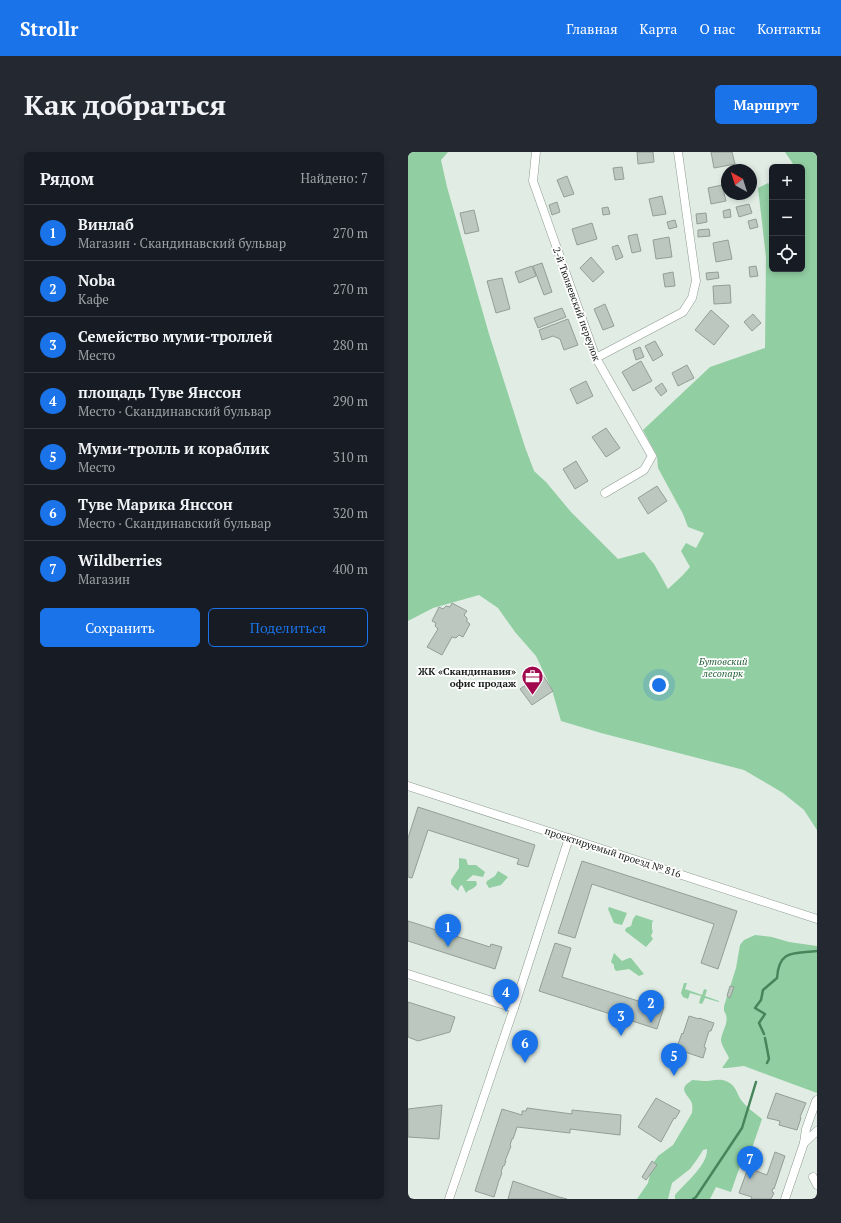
<!DOCTYPE html>
<html lang="ru">
<head>
<meta charset="utf-8">
<style>
  :root { --surface:#171b24; --page:#242831; --text:#f1f3f6; --muted:#9ea1a6; --line:#363941; --accent:#1a73e8 }
  body { margin:0; font-family:"PT Serif",serif; background:var(--page); color:var(--text) }
  .controls { position:absolute; right:12px; top:12px; display:grid; overflow:hidden; border-radius:6px; box-shadow:0 2px 6px #0003 }
  .controls button { width:36px; height:36px; display:grid; place-items:center; padding:0; border:0; border-bottom:1px solid var(--line); background:var(--surface); color:var(--text); font:20px sans-serif }
  .compass { position:absolute; left:313px; top:12px; width:36px; height:36px; border-radius:50%; background:var(--surface); box-shadow:0 2px 6px #0003; rotate:321deg }
  .you { position:absolute; left:251px; top:533px; width:14px; height:14px; margin:-10px; border:3px solid #fff; border-radius:50%; background:#1a73e8; box-shadow:0 0 0 6px #1a73e833 }
  .badge { display:grid; place-items:center; width:26px; height:26px; border-radius:50%; background:var(--accent); color:#fff; font-size:13px; font-weight:700 }
  .pin { position:absolute; translate:-50% -33px; filter:drop-shadow(0 1px 2px #0008) }
  .pin::after { content:''; position:absolute; top:21px; width:14px; height:12px; background:inherit; clip-path:polygon(0 0,100% 0,50% 100%) }
  .list { margin:0; padding:0; list-style:none }
  h2 { display:flex; justify-content:space-between; align-items:center; height:52px; margin:0; padding:0 16px; font-size:17px }
  h2 small { font-size:13px; font-weight:400; color:var(--muted) }
  .list li { display:grid; grid-template-columns:26px 1fr auto; gap:12px; align-items:center; box-sizing:border-box; height:56px; padding:0 16px; border-top:1px solid var(--line) }
  .list b { display:block; font-size:15px; white-space:nowrap }
  .list p { margin:0; font-size:13px; white-space:nowrap; color:var(--muted) }
  .list em { font-size:13px; font-style:normal; color:var(--muted) }
  .actions { display:flex; gap:8px; padding:12px 16px }
  .actions a { flex:1; padding:9px 0; border:1px solid var(--accent); border-radius:6px; text-align:center; font-size:14px; color:var(--accent) }
  .actions .main { background:var(--accent); color:#fff }
  .icon { flex:none; width:22px; height:22px; fill:none; stroke:currentColor; stroke-width:2; stroke-linecap:round; stroke-linejoin:round }
  .map { position:relative; flex:none; width:409px; height:1047px; overflow:hidden; border-radius:6px }
  header { display:flex; align-items:center; gap:24px; box-sizing:border-box; height:56px; padding:0 20px; background:var(--accent); color:#fff }
  header strong { font-size:19px }
  nav { display:flex; gap:22px; margin-inline-start:auto; font-size:14px }
  .intro { display:flex; align-items:center; justify-content:space-between; box-sizing:border-box; height:96px; padding:0 24px }
  h1 { margin:0; font-size:28px }
  .button { padding:10px 18px; border-radius:6px; background:var(--accent); color:#fff; font-size:14px; font-weight:700 }
  main { display:flex; gap:24px; padding:0 24px }
  aside { flex:1; background:var(--surface); border-radius:6px; box-shadow:0 2px 6px #0003 }
  .map>svg:first-child { display:block }
  .green { fill:#91cea2 }
  .lines { fill:none; stroke-linecap:round; stroke-linejoin:round }
  .stream { stroke:#47855b; stroke-width:2.5 }
  .building { fill:#bcc8bf; stroke:#939e96 }
  .street-casing { stroke:#8e9a91; stroke-width:9 }
  .street { stroke:#fff; stroke-width:8 }
  .labels { text-anchor:middle; stroke-width:3.5; stroke-linejoin:round; paint-order:stroke }
  .street-label { font-size:10px; fill:#161b17; stroke:#fff }
  .park-label { font-size:10px; font-style:italic; fill:#225f38; stroke:#fff }
  .poi-label { font-size:10px; font-weight:bold; fill:#161b17; stroke:#fff; text-anchor:end }
</style>
</head>
<body>
<header>
<strong>Strollr</strong>
<nav><a>Главная</a><a>Карта</a><a>О нас</a><a>Контакты</a></nav>
</header>
<div class="intro"><h1>Как добраться</h1><a class="button">Маршрут</a></div>
<main>
<aside>
<h2>Рядом<small>Найдено: 7</small></h2>
<ul class="list">
<li><span class="badge">1</span><div><b>Винлаб</b><p>Магазин · Скандинавский бульвар</p></div><em>270 m</em></li>
<li><span class="badge">2</span><div><b>Noba</b><p>Кафе</p></div><em>270 m</em></li>
<li><span class="badge">3</span><div><b>Семейство муми-троллей</b><p>Место</p></div><em>280 m</em></li>
<li><span class="badge">4</span><div><b>площадь Туве Янссон</b><p>Место · Скандинавский бульвар</p></div><em>290 m</em></li>
<li><span class="badge">5</span><div><b>Муми-тролль и кораблик</b><p>Место</p></div><em>310 m</em></li>
<li><span class="badge">6</span><div><b>Туве Марика Янссон</b><p>Место · Скандинавский бульвар</p></div><em>320 m</em></li>
<li><span class="badge">7</span><div><b>Wildberries</b><p>Магазин</p></div><em>400 m</em></li>
</ul>
<div class="actions"><a class="main">Сохранить</a><a>Поделиться</a></div>
</aside>
<div class="map">
<svg width="409" height="1047" viewBox="0 0 409 1047">
  <rect width="100%" height="100%" fill="#e1ede4"/>
  <g class="green">
    <polygon points="0,0 40,0 33,8 39,35 81,182 117,295 126,319 138,330 163,360 210,407 236,400 246,412 260,437 275,423 282,415 273,399 278,391 288,396 296,381 280,375 275,362 250,316 249,304 235,278 302,215 357,196 358,105 350,36 360,31 364,35 364,117 394,117 394,37 396,36 394,31 394,15 387,15 377,0 409,0 409,678 396,658 375,641 336,618 193,581 153,569 144,538 128,504 107,480 90,456 71,443 25,456 0,469"/>
    <path d="M51,706L58,707L60,713H68L77,720L75,725L65,723L58,729H68L69,732C67,737 61,737 58,741L54,733L52,734L50,739L43,732V728L51,716Z"/>
    <polygon points="90,719 100,725 93,733 81,736 78,731 79,729 87,724"/>
    <polygon points="201,755 219,761 214,773 206,771 200,757"/>
    <polygon points="228,763 246,769 244,770 244,778 245,779 243,784 245,787 238,795 217,779 218,776 223,774 225,767"/>
    <path d="M347,783L364,785L381,790L409,794V941L336,914L319,916H314L321,906C319,901 313,893 313,888C314,878 323,869 316,859V854L328,816L332,793L336,788Z"/>
    <polygon points="206,801 214,809 221,806 223,806 236,822 231,824 221,817 208,819 206,816 206,813 203,810"/>
    <polygon points="276,831 279,831 277,837 294,843 296,837 299,838 297,844 311,849 311,850 297,846 294,852 291,851 293,844 282,841 280,847 275,845 273,841"/>
    <path d="M284,928C288,928 292,929 296,929C303,929 311,926 318,929C328,933 328,940 333,948C338,955 347,961 354,967L343,999L338,997L323,1040L308,1035L302,1047H267V1043C277,1031 300,1013 299,997L295,998L290,1006L282,1017L264,1031L260,1047H229L240,1031L244,1013L250,1004L265,993L284,961C284,958 285,955 284,952C283,946 273,940 277,934C278,932 282,930 284,928Z"/>
  </g>
  <g class="lines">
    <g class="stream">
      <path d="M356,882L351,871L357,862L347,856L353,848L355,838L369,826C371,797 386,802 409,799"/>
      <polyline points="357,886 361,907 359,911"/>
      <polyline points="285,1047 288,1045 334,976 348,930"/>
    </g>
  </g>
  <g class="building">
    <polygon points="229,0 245,0 246,10 230,12"/>
    <polygon points="303,0 324,0 327,12 306,16"/>
    <polygon points="214,15 216,27 207,28 205,16"/>
    <polygon points="159,24 166,42 156,45 149,28"/>
    <polygon points="314,33 318,49 303,52 300,36"/>
    <polygon points="254,44 258,62 245,64 241,47"/>
    <polygon points="149,50 152,60 144,63 141,53"/>
    <polygon points="341,52 344,61 331,65 328,55"/>
    <polygon points="200,55 202,62 195,63 194,56"/>
    <polygon points="322,57 323,65 316,66 315,59"/>
    <polygon points="66,58 71,79 57,82 52,61"/>
    <polygon points="298,61 299,70 289,72 288,62"/>
    <polygon points="348,67 350,75 342,77 340,69"/>
    <polygon points="267,68 269,75 261,77 259,70"/>
    <polygon points="184,71 189,87 169,93 164,77"/>
    <polygon points="301,77 302,84 290,85 290,78"/>
    <polygon points="229,82 233,99 224,101 220,84"/>
    <polygon points="261,85 264,105 248,107 245,88"/>
    <polygon points="320,88 324,107 308,110 305,91"/>
    <polygon points="210,93 215,105 208,108 204,95"/>
    <polygon points="183,105 196,120 185,130 172,116"/>
    <polygon points="134,111 144,140 136,143 125,114"/>
    <polygon points="124,114 128,124 111,131 107,120"/>
    <polygon points="348,114 350,124 342,125 341,115"/>
    <polygon points="265,120 267,134 257,135 255,122"/>
    <polygon points="310,120 311,126 299,128 298,121"/>
    <polygon points="94,126 102,157 88,161 79,129"/>
    <polygon points="322,133 323,151 306,152 305,134"/>
    <polygon points="197,152 206,174 195,178 186,157"/>
    <polygon points="154,156 158,165 130,176 126,166"/>
    <polygon points="303,158 321,174 306,193 287,178"/>
    <polygon points="345,162 353,171 344,179 336,170"/>
    <polygon points="160,167 170,193 156,198 152,187 145,184 134,188 131,178"/>
    <polygon points="247,189 255,203 245,209 237,194"/>
    <polygon points="232,195 236,205 228,208 225,198"/>
    <polygon points="233,209 244,229 225,239 214,220"/>
    <polygon points="279,213 286,226 270,234 264,221"/>
    <polygon points="178,229 185,244 169,252 162,237"/>
    <polygon points="254,231 259,239 253,244 247,236"/>
    <polygon points="198,276 212,296 198,305 184,285"/>
    <polygon points="168,309 180,329 167,337 155,317"/>
    <polygon points="249,334 259,349 240,362 230,346"/>
    <polygon points="44,451 59,459 56,463 59,466 59,470 62,472 55,485 51,483 48,486 44,485 34,503 19,495 30,477 27,474 28,471 24,469 31,455 35,457 38,454 42,455"/>
    <polygon points="134,522 145,539 124,553 112,537"/>
    <polygon points="10,655 127,693 120,715 109,712 111,707 20,678 4,726 0,725 0,686"/>
    <polygon points="174,709 329,759 310,817 293,811 306,772 184,732 167,786 150,781"/>
    <polygon points="0,769 82,795 83,792 94,795 87,817 0,789"/>
    <polygon points="147,791 163,796 154,825 243,853 244,850 253,853 253,854 256,855 249,877 131,839"/>
    <polygon points="322,834 326,835 322,846 319,844"/>
    <polygon points="0,850 47,865 42,880 10,889 0,885"/>
    <polygon points="281,864 291,867 291,866 306,871 303,879 301,879 296,895 298,896 295,906 277,900 277,898 269,895 274,881 275,882"/>
    <polygon points="368,941 398,951 392,965 393,966 389,978 371,973 372,969 359,966"/>
    <polygon points="248,946 272,959 267,967 266,966 253,990 230,975"/>
    <polygon points="34,953 31,987 0,985 0,957"/>
    <polygon points="119,956 164,962 164,958 213,963 212,983 162,977 162,981 109,975 105,987 104,987 102,993 103,994 97,1009 98,1009 96,1014 95,1014 93,1020 94,1021 90,1031 90,1032 86,1045 67,1039 94,957 114,963 114,959 118,959"/>
    <polygon points="367,1000 377,1004 366,1037 365,1036 364,1040 366,1041 363,1047 343,1047 344,1045 331,1041 340,1016 359,1023"/>
    <polygon points="244,1009 249,1013 238,1028 234,1025"/>
    <polygon points="105,1029 151,1045 159,1047 100,1047"/>
  </g>
  <g class="lines">
    <defs>
      <g id="street">
        <polyline points="128,0 125,29 188,206 244,304 236,318 197,341"/>
        <polyline points="188,206 275,160 284,146 288,129 270,0"/>
        <polyline points="0,634 409,767"/>
        <polyline points="0,822 106,856"/>
        <polyline points="396,991 409,979"/>
        <polyline points="405,1025 409,1033"/>
        <polyline points="41,1047 106,856 161,686"/>
        <polyline points="377,1047 396,991 398,977 408,949 409,948"/>
      </g>
    </defs>
    <use href="#street" class="street-casing"/>
    <use href="#street" class="street"/>
  </g>
  <defs>
    <symbol id="office-pin" viewBox="-11 -11 22 30"><path d="M0 17L-7.5 6A9.5 9.5 0 1 1 7.5 6Z" fill="#a0094e" stroke="#fff"/><path d="M-6-3h4V-5.5h4V-3h4V5H-6ZM-1-4.5V-3h2v-1.5ZM-6 0V1H6V0Z" fill="#fff"/></symbol>
  </defs>
  <g fill-rule="evenodd">
    <use href="#office-pin" x="112" y="512" width="25" height="34"/>
  </g>
  <g class="labels">
    <g class="street-label">
      <text transform="translate(169 152) rotate(70)" y="4">2-й Тюляевский переулок</text>
      <text transform="translate(205 700) rotate(18)" y="4">проектируемый проезд № 816</text>
    </g>
    <g class="park-label">
      <text x="315" y="513">Бутовский<tspan x="315" dy="12">лесопарк</tspan></text>
    </g>
    <g class="poi-label">
      <text x="108" y="523">ЖК «Скандинавия»<tspan x="108" dy="12">офис продаж</tspan></text>
    </g>
  </g>
</svg>
<div class="controls">
<button>+</button>
<button>−</button>
<button><svg class="icon" aria-label="locate" viewBox="0 0 24 24"><circle cx="12" cy="12" r="6"/><path d="M12 2v4M12 18v4M2 12h4M18 12h4"/></svg></button>
</div>
<svg class="compass" viewBox="-18 -18 36 36"><path d="M0-13l5 13h-10z" fill="#e53935"/><path d="M0 13l5-13h-10z" fill="#9ea1a6"/></svg>
<div class="you"></div>
<div class="pin badge" style="left:40px;top:795px">1</div>
<div class="pin badge" style="left:243px;top:871px">2</div>
<div class="pin badge" style="left:213px;top:884px">3</div>
<div class="pin badge" style="left:98px;top:860px">4</div>
<div class="pin badge" style="left:266px;top:924px">5</div>
<div class="pin badge" style="left:117px;top:911px">6</div>
<div class="pin badge" style="left:342px;top:1027px">7</div>
</div>
</main>
</body>
</html>
